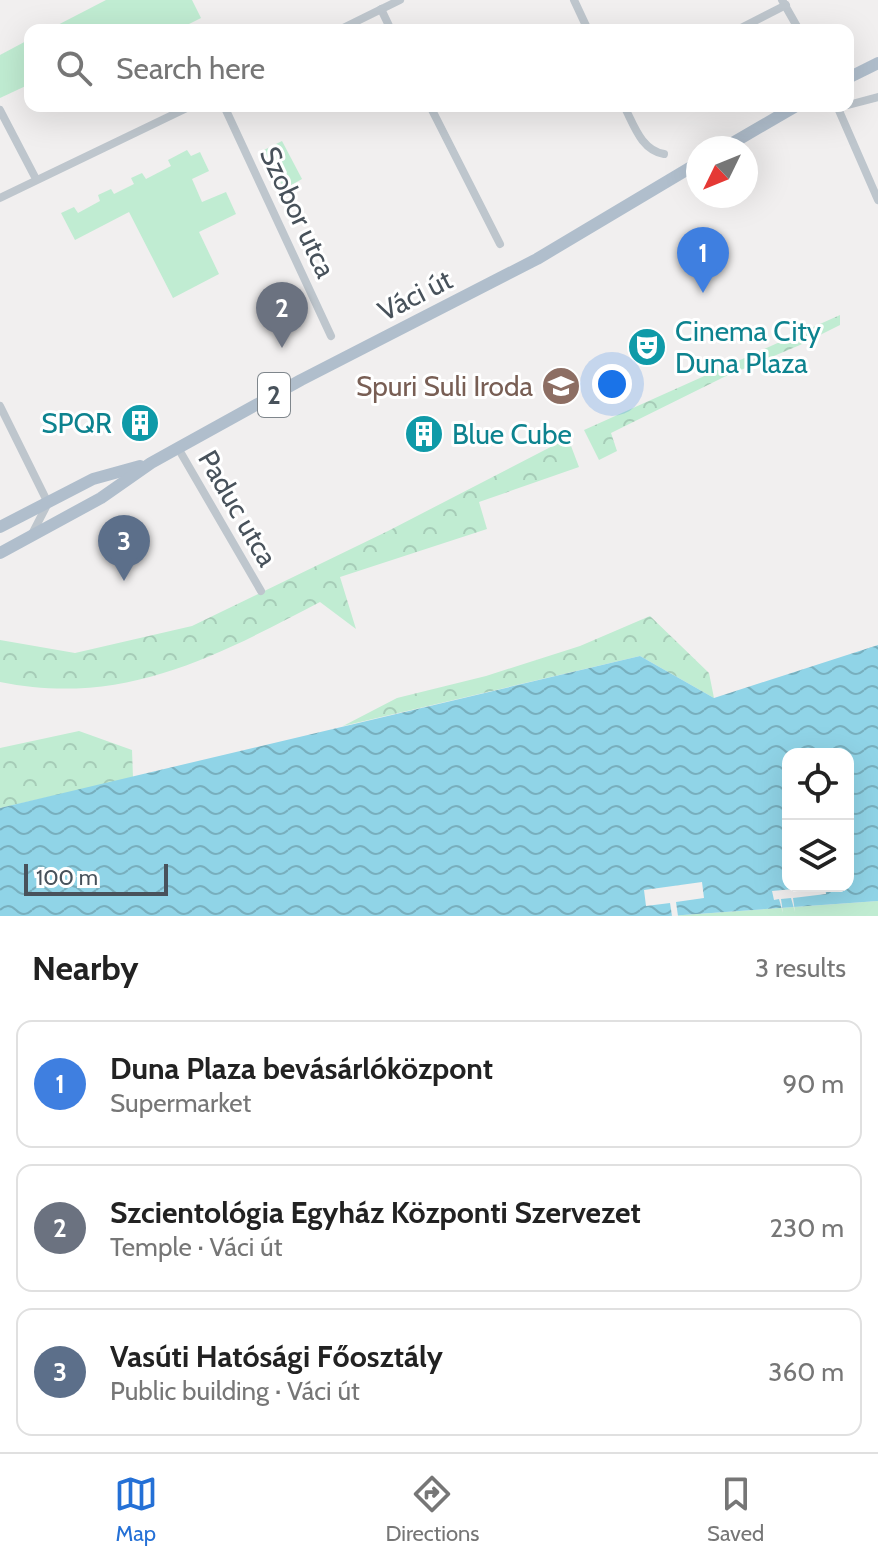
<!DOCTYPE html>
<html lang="en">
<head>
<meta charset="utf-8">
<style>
  :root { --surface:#fff; --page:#f2f2f2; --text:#222; --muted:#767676; --line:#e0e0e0; --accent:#2470d6 }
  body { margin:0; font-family:Cabin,sans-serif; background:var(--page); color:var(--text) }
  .controls { position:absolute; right:24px; bottom:24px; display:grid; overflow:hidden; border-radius:16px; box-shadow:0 8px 32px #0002 }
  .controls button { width:72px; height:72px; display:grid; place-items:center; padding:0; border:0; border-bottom:2px solid var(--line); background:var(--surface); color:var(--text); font:40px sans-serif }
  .compass { position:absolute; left:686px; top:136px; width:72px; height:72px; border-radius:50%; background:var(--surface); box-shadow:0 8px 32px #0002; rotate:227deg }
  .scale { position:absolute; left:24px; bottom:20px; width:144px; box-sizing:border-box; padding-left:8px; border:4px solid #48525b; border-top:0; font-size:22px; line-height:28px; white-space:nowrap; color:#48525b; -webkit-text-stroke:6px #fff; paint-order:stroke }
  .you { position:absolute; left:612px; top:384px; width:28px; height:28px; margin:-20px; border:6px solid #fff; border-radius:50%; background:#1a73e8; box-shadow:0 0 0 12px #1a73e833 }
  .badge { display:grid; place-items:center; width:52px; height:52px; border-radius:50%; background:var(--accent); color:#fff; font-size:26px; font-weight:700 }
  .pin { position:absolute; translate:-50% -66px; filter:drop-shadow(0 2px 4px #0008) }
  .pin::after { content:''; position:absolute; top:42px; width:28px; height:24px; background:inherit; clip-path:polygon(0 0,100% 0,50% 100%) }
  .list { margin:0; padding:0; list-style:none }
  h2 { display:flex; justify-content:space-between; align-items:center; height:104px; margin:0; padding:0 32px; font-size:34px }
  h2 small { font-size:26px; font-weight:400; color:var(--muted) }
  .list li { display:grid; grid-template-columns:52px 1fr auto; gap:24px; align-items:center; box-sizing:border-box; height:128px; margin:0 16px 16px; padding:0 16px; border:2px solid var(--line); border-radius:16px }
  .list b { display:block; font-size:30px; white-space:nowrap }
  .list p { margin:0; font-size:26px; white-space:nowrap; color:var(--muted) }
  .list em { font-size:26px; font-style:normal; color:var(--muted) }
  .icon { flex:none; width:44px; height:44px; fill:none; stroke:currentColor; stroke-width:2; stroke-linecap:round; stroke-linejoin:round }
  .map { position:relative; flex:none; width:878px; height:916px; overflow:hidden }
  .search { position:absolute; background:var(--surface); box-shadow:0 8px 32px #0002; left:24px; right:24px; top:24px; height:88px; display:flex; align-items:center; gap:20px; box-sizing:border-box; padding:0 28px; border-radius:16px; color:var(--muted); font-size:30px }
  .sheet { height:536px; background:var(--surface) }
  nav { display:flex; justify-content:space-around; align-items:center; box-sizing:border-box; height:112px; border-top:2px solid var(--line); background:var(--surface); font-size:22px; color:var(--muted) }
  nav a { display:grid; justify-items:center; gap:4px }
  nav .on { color:var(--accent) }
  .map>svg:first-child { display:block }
  .forest { fill:url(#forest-crowns) }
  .green { fill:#c0ecd2 }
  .water { fill:url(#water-waves); fill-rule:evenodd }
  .pier { fill:#f1efef }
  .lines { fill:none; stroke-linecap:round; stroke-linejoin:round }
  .street { stroke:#bec6cd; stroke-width:8 }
  .primary { stroke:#b0becc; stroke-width:12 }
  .labels { text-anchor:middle; stroke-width:6; stroke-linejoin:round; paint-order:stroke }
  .shield { fill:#fff; stroke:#7f868c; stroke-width:2 }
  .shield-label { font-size:26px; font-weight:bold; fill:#48525b }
  .street-label { font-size:28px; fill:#48525b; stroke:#fff }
  .culture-label { font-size:28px; fill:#0d838f; stroke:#fff; text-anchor:start }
  .education-label { font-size:28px; fill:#785e54; stroke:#fff; text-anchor:end }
</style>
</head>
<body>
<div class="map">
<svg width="878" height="916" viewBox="0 0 878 916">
  <defs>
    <pattern id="forest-crowns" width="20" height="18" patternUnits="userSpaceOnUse" patternTransform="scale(2)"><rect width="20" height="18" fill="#c0ecd2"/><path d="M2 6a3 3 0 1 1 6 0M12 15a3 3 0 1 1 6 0" fill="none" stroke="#a6ccb7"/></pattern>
    <pattern id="water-waves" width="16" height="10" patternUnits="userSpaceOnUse" patternTransform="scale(2)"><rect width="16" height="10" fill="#90d4e7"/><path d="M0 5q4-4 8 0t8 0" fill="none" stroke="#78afbe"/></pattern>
  </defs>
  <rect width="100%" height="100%" fill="#f1efef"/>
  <g class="forest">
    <polygon points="840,315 840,325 800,345 724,377 611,433 617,451 599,460 584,430"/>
    <path d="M568,438L579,467L479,502L487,529L340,577L356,629L320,602C215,657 122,707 0,682V640L75,653L192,626L388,531Z"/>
    <polygon points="650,616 709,673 714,698 640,656 343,726 397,698 486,676 580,646"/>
    <polygon points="79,731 132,750 133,778 0,808 0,748"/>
  </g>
  <g class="green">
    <polygon points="106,0 192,0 201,18 177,30 48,30"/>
    <polygon points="30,39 30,84 0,98 0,55"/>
    <polygon points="282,141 302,179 284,189 264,150"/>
    <polygon points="187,150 191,156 200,152 209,171 192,179 202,202 226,192 236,214 199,232 219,274 173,298 129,212 75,240 61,213 74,207 78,213 100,201 98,195 111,189 114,194 134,184 131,178 142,173 146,179 171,166 168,160"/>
    <polygon points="878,901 878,916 669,916"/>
  </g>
  <path class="water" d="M878,645V901L669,916H0V808L640,656L714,698ZM788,754H848V886H788Z"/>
  <g class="pier">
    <polygon points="702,882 704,898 676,902 678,916 672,916 670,903 646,906 644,890"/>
    <polygon points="825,886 826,894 793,898 795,912 791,898 781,899 783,913 779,899 774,900 772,891"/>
  </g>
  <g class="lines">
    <g class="street">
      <polyline points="574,0 588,30"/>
      <polyline points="782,0 799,30"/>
      <polyline points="381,9 391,30"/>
      <polyline points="339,30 400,0"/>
      <polyline points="737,30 786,5"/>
      <polyline points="848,105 878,97"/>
      <polyline points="224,106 331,336"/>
      <polyline points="430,106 500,244"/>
      <path d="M624,106C634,125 641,150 664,154"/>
      <polyline points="837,106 878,200"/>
      <polyline points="0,110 36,179"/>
      <polyline points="0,198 191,106"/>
      <polyline points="0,406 48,503 32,534"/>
      <polyline points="178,448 261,591"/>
    </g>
    <g class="primary">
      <polyline points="848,78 878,63"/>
      <polyline points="724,148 796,106"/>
      <polyline points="0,527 93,479 140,466"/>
      <polyline points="0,553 101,498 151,463 178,448 301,380 537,259 698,163"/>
    </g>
  </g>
  <defs>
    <symbol id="theatre-disc" viewBox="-11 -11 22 22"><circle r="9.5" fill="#0f9aa8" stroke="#fff"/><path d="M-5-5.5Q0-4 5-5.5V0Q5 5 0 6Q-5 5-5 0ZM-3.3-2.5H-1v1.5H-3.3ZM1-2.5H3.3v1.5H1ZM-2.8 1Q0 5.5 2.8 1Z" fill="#fff"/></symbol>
    <symbol id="school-disc" viewBox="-11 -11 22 22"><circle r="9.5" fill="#8d6e63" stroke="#fff"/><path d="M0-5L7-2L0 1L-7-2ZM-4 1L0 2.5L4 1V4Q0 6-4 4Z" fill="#fff"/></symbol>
    <symbol id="building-disc" viewBox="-11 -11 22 22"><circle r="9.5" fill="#0f9aa8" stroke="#fff"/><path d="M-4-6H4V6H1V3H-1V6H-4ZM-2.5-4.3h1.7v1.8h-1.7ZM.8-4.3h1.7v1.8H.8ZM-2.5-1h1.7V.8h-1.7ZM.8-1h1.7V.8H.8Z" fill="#fff"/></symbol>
  </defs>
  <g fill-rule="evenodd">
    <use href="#theatre-disc" x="625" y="325" width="44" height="44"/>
    <use href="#school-disc" x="539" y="364" width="44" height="44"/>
    <use href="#building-disc" x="118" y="401" width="44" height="44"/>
    <use href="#building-disc" x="402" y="412" width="44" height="44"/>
  </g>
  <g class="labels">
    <rect class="shield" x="258" y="373" width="32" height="44" rx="6"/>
    <g class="shield-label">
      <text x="274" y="404">2</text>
    </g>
    <g class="street-label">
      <text transform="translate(298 212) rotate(65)" y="10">Szobor utca</text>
      <text transform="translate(415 295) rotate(-27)" y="10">Váci út</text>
      <text transform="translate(238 508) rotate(60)" y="10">Paduc utca</text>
    </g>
    <g class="culture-label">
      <text x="675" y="341">Cinema City<tspan x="675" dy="32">Duna Plaza</tspan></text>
      <text x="112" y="433" text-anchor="end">SPQR</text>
      <text x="452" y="444">Blue Cube</text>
    </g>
    <g class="education-label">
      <text x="533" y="396">Spuri Suli Iroda</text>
    </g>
  </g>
</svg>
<div class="controls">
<button><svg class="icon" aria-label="locate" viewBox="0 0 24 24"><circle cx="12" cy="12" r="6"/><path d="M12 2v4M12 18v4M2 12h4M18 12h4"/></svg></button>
<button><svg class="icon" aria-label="layers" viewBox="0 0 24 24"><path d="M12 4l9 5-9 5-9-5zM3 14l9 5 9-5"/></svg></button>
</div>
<svg class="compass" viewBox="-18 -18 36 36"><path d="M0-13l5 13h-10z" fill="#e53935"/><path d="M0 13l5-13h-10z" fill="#767676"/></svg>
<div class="scale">100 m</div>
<div class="you"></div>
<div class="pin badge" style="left:703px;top:293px;background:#3f7fe0">1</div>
<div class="pin badge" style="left:282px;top:348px;background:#6b7280">2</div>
<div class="pin badge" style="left:124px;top:581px;background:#5c6f8a">3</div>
<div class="search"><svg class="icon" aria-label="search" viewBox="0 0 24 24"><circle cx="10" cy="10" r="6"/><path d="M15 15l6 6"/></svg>Search here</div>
</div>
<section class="sheet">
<h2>Nearby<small>3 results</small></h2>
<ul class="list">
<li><span class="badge" style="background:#3f7fe0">1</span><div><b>Duna Plaza bevásárlóközpont</b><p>Supermarket</p></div><em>90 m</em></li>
<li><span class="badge" style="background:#6b7280">2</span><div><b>Szcientológia Egyház Központi Szervezet</b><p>Temple · Váci út</p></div><em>230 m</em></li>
<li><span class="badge" style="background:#5c6f8a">3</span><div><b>Vasúti Hatósági Főosztály</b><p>Public building · Váci út</p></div><em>360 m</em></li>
</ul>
</section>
<nav>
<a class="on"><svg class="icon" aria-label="map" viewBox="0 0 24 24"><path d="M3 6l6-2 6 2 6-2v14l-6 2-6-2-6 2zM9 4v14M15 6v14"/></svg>Map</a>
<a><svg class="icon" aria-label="directions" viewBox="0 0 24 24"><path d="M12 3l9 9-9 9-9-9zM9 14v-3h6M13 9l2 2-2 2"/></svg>Directions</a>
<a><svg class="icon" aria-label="saved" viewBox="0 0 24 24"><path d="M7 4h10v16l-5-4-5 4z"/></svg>Saved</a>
</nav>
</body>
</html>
